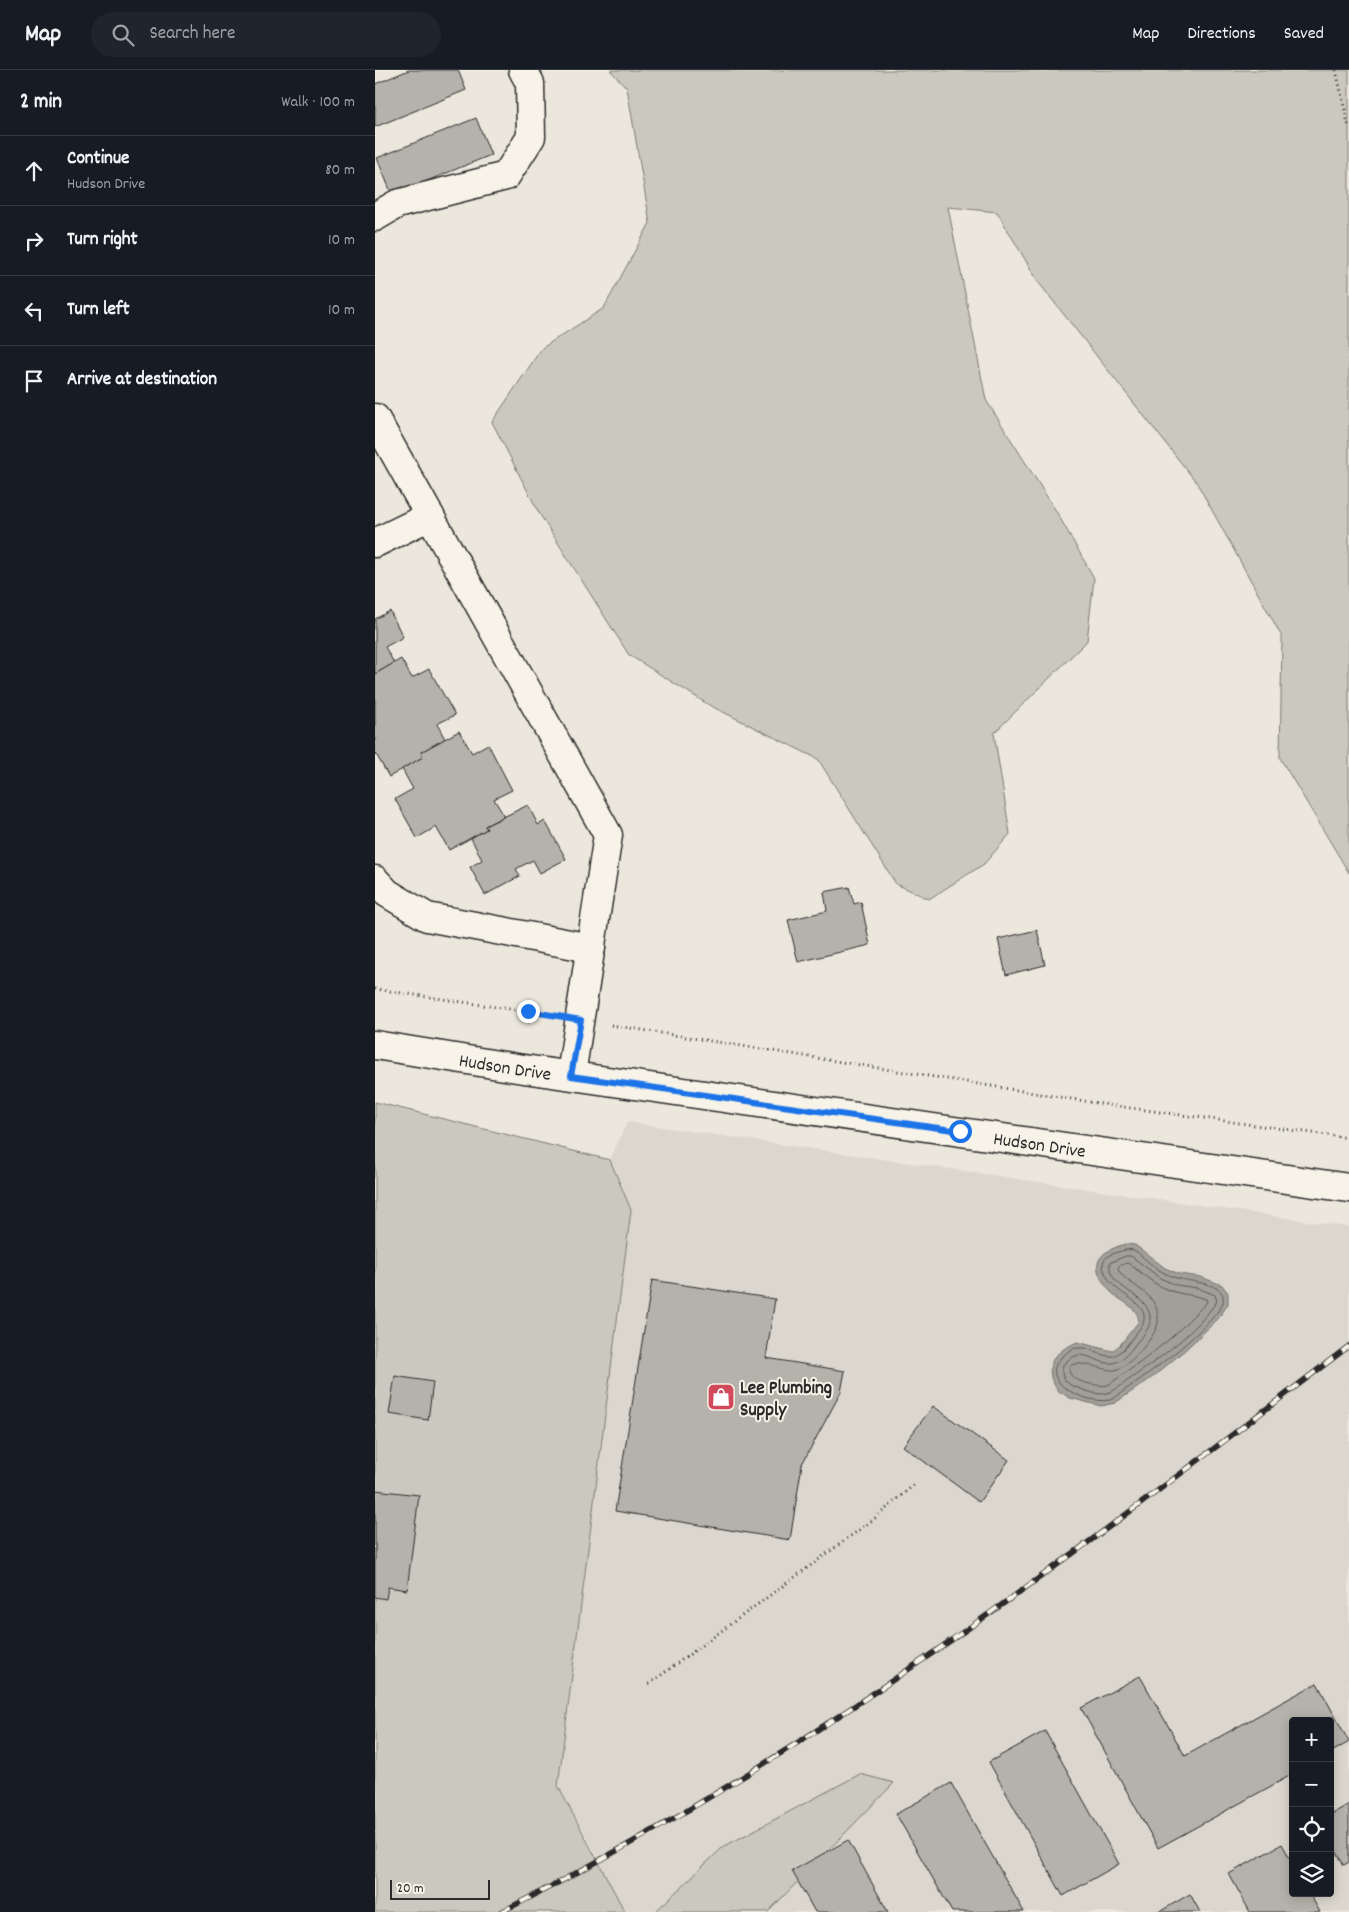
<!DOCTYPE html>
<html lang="en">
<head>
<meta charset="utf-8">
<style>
  :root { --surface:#171b24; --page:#20242c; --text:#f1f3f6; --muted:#9ea1a6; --line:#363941 }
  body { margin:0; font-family:Dekko,sans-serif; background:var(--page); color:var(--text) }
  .controls { position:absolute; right:15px; bottom:15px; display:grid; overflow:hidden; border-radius:5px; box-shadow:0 2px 12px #0003 }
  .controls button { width:45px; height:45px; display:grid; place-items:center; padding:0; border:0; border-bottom:1px solid var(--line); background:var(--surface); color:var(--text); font:25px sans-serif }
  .scale { position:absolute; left:15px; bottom:12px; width:100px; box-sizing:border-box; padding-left:5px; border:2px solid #2b2b2b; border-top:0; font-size:14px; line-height:18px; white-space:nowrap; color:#2b2b2b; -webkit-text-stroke:4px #f7f3e8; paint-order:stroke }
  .stop { position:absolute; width:15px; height:15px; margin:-11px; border:4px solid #1a73e8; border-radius:50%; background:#fff }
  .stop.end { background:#1a73e8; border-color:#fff; box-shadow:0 1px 5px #0008 }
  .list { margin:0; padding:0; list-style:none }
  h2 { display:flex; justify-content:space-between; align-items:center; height:65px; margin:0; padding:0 20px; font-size:21px }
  h2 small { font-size:16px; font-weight:400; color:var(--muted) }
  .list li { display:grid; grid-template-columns:32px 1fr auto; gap:15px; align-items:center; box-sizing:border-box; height:70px; padding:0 20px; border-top:1px solid var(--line) }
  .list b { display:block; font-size:19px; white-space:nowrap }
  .list p { margin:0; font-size:16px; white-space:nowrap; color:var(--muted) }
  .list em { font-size:16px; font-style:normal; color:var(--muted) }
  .icon { flex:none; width:28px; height:28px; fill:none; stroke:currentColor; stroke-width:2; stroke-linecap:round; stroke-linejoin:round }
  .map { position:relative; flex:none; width:974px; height:1842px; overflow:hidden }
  header { display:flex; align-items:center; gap:30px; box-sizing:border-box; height:70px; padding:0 25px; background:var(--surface); border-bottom:1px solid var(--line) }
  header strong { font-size:24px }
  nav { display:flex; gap:28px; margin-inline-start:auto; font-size:18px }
  .search { width:350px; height:45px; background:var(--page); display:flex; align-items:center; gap:12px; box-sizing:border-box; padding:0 18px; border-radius:28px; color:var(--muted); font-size:19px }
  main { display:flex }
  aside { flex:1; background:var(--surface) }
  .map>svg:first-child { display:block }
  .built { fill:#dbd7ce; fill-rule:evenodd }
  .green { fill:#cbc8bf; stroke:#7b7a75 }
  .water { fill:#a29f98; stroke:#72716c }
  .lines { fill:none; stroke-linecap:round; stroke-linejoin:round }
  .shore { stroke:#5b5957; stroke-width:1 }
  .building { fill:#b5b2ab; stroke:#2b2b2b }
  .minor-casing { stroke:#2b2b2b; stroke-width:31 }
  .major-casing { stroke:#2b2b2b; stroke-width:31 }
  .path { stroke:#2b2b2b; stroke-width:3; stroke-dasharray:1 4; stroke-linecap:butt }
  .minor { stroke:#f7f3e8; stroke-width:28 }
  .major { stroke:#f7f3e8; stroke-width:28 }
  .rail-casing { stroke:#2b2b2b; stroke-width:5.5 }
  .rail { stroke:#f7f3e8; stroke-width:4; stroke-dasharray:11; stroke-linecap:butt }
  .route { stroke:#1a73e8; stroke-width:6 }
  .labels { text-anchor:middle; stroke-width:4; stroke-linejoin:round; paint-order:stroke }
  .street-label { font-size:19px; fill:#2b2b2b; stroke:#f7f3e8 }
  .poi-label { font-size:19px; font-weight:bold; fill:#2b2b2b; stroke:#f7f3e8; text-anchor:start }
</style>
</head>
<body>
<header>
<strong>Map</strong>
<div class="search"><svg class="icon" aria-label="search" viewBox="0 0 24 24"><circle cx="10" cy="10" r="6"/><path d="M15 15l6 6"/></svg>Search here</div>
<nav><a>Map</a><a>Directions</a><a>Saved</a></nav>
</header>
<main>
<aside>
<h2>2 min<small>Walk · 100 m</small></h2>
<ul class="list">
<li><svg class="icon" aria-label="ahead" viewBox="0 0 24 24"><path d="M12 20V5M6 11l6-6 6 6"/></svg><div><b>Continue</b><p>Hudson Drive</p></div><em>80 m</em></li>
<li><svg class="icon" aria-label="right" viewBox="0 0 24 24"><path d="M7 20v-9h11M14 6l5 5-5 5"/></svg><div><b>Turn right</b></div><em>10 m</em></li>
<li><svg class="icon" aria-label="left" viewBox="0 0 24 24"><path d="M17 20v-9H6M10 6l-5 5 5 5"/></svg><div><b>Turn left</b></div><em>10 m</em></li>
<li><svg class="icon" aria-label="arrive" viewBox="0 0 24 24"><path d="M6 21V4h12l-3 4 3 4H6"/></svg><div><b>Arrive at destination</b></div></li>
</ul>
</aside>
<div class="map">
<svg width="974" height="1842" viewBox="0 0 974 1842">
  <rect width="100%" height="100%" fill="#ebe7dd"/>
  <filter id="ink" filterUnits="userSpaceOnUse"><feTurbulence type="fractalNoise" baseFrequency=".02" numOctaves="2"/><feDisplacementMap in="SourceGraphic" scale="10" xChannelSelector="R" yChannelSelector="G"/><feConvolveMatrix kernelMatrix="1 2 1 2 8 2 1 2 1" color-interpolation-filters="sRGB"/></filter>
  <g filter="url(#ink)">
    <path class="built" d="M252,1052L974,1157V1842H160L155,1827L224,1789L183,1716L256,1140L235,1090ZM918,1651H955V1823H918Z"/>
    <g class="green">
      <polygon points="235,0 974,0 974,803 905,688 907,567 822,413 664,213 622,142 573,137 611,330 681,441 719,508 712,571 619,663 635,764 609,794 554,829 521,814 443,689 334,635 254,585 164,443 117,352 167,278 229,238 275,153 252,18"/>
      <polygon points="0,1032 235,1090 256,1140 183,1716 250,1842 0,1842"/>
      <polygon points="485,1704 519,1713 393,1842 280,1842 348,1777"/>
    </g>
    <path class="water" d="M750,1174L760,1175L790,1198L804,1204L826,1207L847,1215L853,1223V1234L843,1249L810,1280L778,1307L740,1333L726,1336L695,1328L682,1320L676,1308L675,1298L679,1287L690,1278L702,1272L737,1281L745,1275L764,1251C762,1235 745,1232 735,1221C714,1196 720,1183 750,1174Z"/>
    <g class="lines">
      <g class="shore">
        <path d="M750,1180C751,1180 757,1179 758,1180C762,1181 766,1186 770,1189C779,1197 790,1205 802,1208C813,1212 853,1212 848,1232C846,1243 812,1273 802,1281C786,1294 770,1306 753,1318C748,1321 743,1326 738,1329C717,1337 659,1313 687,1287C691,1283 696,1278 703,1278C715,1276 726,1288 739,1286L749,1279L768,1254C769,1250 770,1246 768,1242C760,1225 737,1224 729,1200C724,1186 739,1183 750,1180Z"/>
        <path d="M751,1186H756L785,1208L801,1215L823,1218L840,1225L842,1231C822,1261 784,1289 755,1309C748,1314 740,1321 732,1323C723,1326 712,1321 703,1318C695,1316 686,1310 687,1300C687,1296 689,1293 692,1291C708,1276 721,1295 738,1293C749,1291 757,1278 763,1271C768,1265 775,1258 775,1251C778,1224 730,1219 735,1193Z"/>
        <path d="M753,1193C768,1204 782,1218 800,1222C810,1225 820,1225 831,1229L832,1232L797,1267L766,1292L733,1315C724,1317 697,1312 695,1303C689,1283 731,1302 740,1300C754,1297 778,1269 782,1256C784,1251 783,1243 781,1237C774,1220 753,1215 743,1200L744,1196Z"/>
      </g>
    </g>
    <g class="building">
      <polygon points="34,0 83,0 91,20 0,57 0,14"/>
      <polygon points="101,48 116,85 17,125 2,88"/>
      <polygon points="15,541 28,567 10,577 19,593 0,604 0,549"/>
      <polygon points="26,589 37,608 54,599 80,645 62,654 70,669 46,682 48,687 14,707 1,684 0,685 0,604"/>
      <polygon points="84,661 97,683 113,674 137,720 119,729 129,746 110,756 112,759 74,780 61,757 42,768 20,729 38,719 27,699 48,687 46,682"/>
      <polygon points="153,735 163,755 170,751 191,789 165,803 158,790 141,799 145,806 110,825 95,797 107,790 96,768 112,759 110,756"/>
      <polygon points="474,817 479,834 486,832 495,875 423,892 413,850 452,841 449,822"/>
      <polygon points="662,860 670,895 631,905 623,869"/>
      <polygon points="277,1210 400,1229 391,1288 470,1301 466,1322 427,1394 415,1470 240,1441"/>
      <polygon points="20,1306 58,1312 53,1350 14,1344"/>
      <polygon points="558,1336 634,1390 604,1432 528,1376"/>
      <polygon points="0,1420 44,1425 32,1520 13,1517 11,1529 0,1527"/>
      <polygon points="765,1606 810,1686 942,1613 974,1672 955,1683 955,1651 918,1651 918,1704 783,1778 706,1638"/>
      <polygon points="670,1661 744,1794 688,1826 614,1692"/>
      <polygon points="576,1713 649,1842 577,1842 521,1744"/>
      <polygon points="974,1734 974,1792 969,1795 955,1770 955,1745"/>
      <polygon points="473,1770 513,1842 440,1842 417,1801"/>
      <polygon points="907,1774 918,1794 918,1823 934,1823 945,1842 875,1842 854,1804"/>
      <polygon points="815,1824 825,1842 784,1842"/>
    </g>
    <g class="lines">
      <defs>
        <g id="minor">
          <polyline points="0,147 22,134 131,106 156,67 155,13 148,0"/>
          <polyline points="0,348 233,765 196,1005"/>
          <polyline points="0,473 55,446"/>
          <polyline points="0,810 12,823 52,847 216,878"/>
        </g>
        <g id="major">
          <path id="s1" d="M0,975L142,998L974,1118"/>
        </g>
      </defs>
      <use href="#minor" class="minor-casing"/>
      <use href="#major" class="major-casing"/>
      <g class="path">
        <polyline points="961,0 974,58"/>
        <polyline points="0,919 175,945"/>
        <polyline points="236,955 734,1035 974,1068"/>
        <polyline points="274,1614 499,1449 540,1414"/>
      </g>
      <use href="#minor" class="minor"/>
      <use href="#major" class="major"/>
      <defs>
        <path id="rail" d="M126,1842C431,1690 704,1482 974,1276"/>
      </defs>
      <use href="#rail" class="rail-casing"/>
      <use href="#rail" class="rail"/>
    </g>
  </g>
  <g class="lines" filter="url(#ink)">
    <polyline class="route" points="153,941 206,950 196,1006 585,1061"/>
  </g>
  <defs>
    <symbol id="shop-square" viewBox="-11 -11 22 22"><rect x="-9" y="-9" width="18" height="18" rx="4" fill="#d1495b" stroke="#f7f3e8"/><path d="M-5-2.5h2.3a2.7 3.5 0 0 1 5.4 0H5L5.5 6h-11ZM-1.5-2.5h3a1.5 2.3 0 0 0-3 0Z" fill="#fff"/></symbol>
  </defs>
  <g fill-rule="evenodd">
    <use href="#shop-square" x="330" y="1311" width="32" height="32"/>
  </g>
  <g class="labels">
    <g class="street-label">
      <text dy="7" stroke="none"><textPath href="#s1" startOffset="132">Hudson Drive</textPath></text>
      <text dy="7" stroke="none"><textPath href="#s1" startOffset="672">Hudson Drive</textPath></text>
    </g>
    <g class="poi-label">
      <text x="365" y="1323">Lee Plumbing<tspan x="365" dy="22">Supply</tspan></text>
    </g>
  </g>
</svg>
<div class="controls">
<button>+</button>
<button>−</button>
<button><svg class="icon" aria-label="locate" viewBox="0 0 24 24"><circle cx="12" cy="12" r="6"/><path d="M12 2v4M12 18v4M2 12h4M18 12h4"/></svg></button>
<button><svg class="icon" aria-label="layers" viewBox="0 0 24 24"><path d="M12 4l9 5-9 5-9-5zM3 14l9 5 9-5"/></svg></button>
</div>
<div class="scale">20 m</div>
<div class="stop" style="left:585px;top:1061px"></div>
<div class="stop end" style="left:153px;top:941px"></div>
</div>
</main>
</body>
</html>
